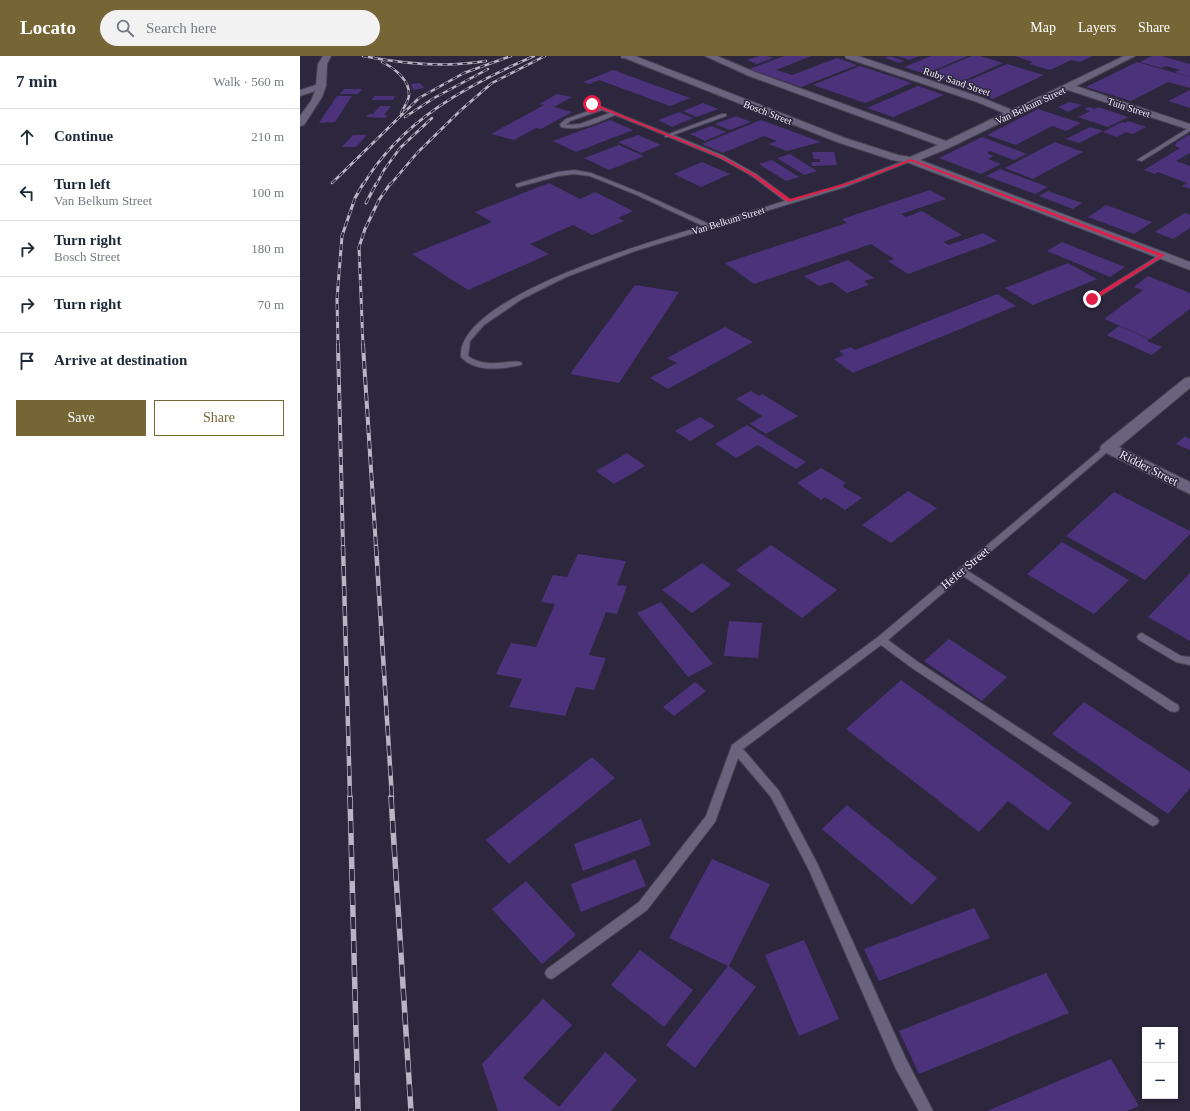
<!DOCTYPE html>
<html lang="en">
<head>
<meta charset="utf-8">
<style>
  :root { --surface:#fff; --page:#f2f2f3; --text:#1f2937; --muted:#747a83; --line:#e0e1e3; --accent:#766636 }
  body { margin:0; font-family:"Times New Roman",serif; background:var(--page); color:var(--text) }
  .controls { position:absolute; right:12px; bottom:12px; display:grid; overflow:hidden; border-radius:0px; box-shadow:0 2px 6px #0003 }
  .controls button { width:36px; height:36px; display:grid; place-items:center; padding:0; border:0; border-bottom:1px solid var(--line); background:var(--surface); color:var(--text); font:20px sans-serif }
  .stop { position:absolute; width:12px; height:12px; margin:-9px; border:3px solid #e11d48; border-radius:50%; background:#fff }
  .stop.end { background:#e11d48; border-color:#fff; box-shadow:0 1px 4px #0008 }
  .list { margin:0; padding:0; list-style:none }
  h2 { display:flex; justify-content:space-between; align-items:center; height:52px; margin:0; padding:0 16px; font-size:17px }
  h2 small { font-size:13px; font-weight:400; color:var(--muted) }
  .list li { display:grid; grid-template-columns:26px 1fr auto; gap:12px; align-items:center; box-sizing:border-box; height:56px; padding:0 16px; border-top:1px solid var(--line) }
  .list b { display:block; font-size:15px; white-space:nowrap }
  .list p { margin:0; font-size:13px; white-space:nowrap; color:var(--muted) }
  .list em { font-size:13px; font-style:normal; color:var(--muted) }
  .actions { display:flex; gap:8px; padding:12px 16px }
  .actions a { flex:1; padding:9px 0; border:1px solid var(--accent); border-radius:0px; text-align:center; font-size:14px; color:var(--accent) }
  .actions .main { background:var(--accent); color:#fff }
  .icon { flex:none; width:22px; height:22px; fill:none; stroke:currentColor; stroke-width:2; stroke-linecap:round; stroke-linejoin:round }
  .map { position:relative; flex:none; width:890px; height:1055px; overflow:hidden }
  header { display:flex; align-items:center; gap:24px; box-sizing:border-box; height:56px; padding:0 20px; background:var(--accent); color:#fff }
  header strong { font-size:19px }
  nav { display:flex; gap:22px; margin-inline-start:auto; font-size:14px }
  .search { width:280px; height:36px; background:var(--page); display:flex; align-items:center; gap:10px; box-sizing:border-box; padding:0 14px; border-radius:22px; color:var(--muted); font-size:15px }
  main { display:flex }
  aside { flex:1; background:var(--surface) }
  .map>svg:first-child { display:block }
  .building { fill:#4b327b }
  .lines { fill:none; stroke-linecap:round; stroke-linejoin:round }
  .lane-casing { stroke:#474254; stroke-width:2 }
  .street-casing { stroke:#474254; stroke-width:2 }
  .secondary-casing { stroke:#474254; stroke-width:2 }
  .lane { fill:#69637d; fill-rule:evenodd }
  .street { fill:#69637d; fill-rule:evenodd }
  .secondary { fill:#69637d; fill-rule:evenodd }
  .rail-far4-casing { stroke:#b9b5c4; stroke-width:2.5 }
  .rail-far3-casing { stroke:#b9b5c4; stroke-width:3 }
  .rail-far2-casing { stroke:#b9b5c4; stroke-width:4 }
  .rail-far1-casing { stroke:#b9b5c4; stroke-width:4.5 }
  .rail-casing { stroke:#b9b5c4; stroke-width:5.5 }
  .rail-far4 { stroke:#2d273e; stroke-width:1.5; stroke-dasharray:5; stroke-linecap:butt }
  .rail-far3 { stroke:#2d273e; stroke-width:2; stroke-dasharray:6; stroke-linecap:butt }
  .rail-far2 { stroke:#2d273e; stroke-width:2.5; stroke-dasharray:8; stroke-linecap:butt }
  .rail-far1 { stroke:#2d273e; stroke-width:3; stroke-dasharray:10; stroke-linecap:butt }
  .rail { stroke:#2d273e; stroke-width:4; stroke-dasharray:12; stroke-linecap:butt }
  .route { fill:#e11d48 }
  .labels { text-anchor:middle; stroke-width:3; stroke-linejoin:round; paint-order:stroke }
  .far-street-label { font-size:10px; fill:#f4f1fd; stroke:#2d273e }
  .street-label { font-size:12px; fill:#f4f1fd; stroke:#2d273e }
</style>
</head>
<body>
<header>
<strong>Locato</strong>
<div class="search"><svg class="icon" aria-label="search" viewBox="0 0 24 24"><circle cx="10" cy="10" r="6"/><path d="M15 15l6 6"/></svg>Search here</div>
<nav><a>Map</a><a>Layers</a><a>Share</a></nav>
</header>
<main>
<aside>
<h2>7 min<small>Walk · 560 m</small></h2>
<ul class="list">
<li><svg class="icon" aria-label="ahead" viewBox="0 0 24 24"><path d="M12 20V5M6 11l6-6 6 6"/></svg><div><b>Continue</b></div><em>210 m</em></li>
<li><svg class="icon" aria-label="left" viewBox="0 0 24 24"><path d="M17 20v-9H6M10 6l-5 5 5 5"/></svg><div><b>Turn left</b><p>Van Belkum Street</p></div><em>100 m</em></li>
<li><svg class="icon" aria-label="right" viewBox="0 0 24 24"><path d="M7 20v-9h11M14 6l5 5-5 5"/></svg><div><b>Turn right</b><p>Bosch Street</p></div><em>180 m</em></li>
<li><svg class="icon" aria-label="right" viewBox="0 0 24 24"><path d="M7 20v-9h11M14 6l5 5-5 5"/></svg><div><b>Turn right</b></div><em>70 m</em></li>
<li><svg class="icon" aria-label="arrive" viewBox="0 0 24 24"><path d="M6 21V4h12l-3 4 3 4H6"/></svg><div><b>Arrive at destination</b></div></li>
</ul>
<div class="actions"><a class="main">Save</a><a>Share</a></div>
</aside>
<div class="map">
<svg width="890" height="1055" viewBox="0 0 890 1055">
  <rect width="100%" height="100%" fill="#2d273e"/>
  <g class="building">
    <polygon points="459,0 467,0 473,2 457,8 447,4"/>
    <polygon points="484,0 511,0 476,14 492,19 537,2 557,9 501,31 449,13"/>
    <polygon points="590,0 604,5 599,7 585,2"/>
    <polygon points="597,0 620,0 609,4"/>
    <polygon points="631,0 668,0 625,18 604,11"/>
    <polygon points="672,0 680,0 703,7 656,28 629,18"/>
    <polygon points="715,0 793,0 780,6 771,4 750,14 729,8 733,6"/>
    <polygon points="852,0 861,0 890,8 890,21 875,16 880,14 866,10 862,12 840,6"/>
    <polygon points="837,6 890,21 890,32 868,26 831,45 786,31"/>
    <polygon points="707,8 744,19 693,43 656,30"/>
    <polygon points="560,10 612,27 565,47 513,29"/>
    <polygon points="313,14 390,42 370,50 299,24 289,28 283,26"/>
    <polygon points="120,27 124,32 114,34 110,28"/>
    <polygon points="618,30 644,39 593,61 567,52"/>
    <polygon points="44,33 62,33 58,38 40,38"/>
    <polygon points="890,34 890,52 868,45"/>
    <polygon points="257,38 272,41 254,51 272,56 241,73 236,72 214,84 191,78 244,49 239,48"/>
    <polygon points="37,40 52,40 35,66 19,67"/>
    <polygon points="74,40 95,40 93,44 72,44"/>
    <polygon points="770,46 782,49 768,56 758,51"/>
    <polygon points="403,47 418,53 397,61 383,55"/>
    <polygon points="80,50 91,50 84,59 88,59 85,62 66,61 69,58 73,58"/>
    <polygon points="789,51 795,53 798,51 828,61 808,71 778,61 790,55 784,53"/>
    <polygon points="738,53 781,67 766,75 752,70 716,89 687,79"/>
    <polygon points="379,56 393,62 372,71 358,64"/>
    <polygon points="436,60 451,66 430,74 415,68"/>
    <polygon points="310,64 333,74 276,96 253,85"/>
    <polygon points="461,64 521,86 487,95 469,88 477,85 464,80 423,97 402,88"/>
    <polygon points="828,65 846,71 833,78 826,76 817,81 803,76 822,66 826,67"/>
    <polygon points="411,70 426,76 405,85 390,78"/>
    <polygon points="790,71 803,75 779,87 766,83"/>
    <polygon points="53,79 67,79 56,91 42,91"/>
    <polygon points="338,79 361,89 341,97 318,86"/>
    <polygon points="888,79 890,80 890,97 876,105 890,110 890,133 882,130 887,127 858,116 855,118 844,114 880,92 875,90 876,87"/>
    <polygon points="682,81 727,98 714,104 690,95 687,97 694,100 688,103 701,108 681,118 639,102"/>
    <polygon points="755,86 783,96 733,123 705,112"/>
    <polygon points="319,89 344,100 309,114 284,102"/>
    <polygon points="512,96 534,96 537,109 512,110 512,106 520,106 520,103 514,103"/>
    <polygon points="490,98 517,115 504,119 477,102"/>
    <polygon points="472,104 499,121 486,125 459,108"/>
    <polygon points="402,106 430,118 401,131 374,118"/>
    <polygon points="700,113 748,131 735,138 686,120"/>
    <polygon points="249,127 280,143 295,136 333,155 318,162 324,165 292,179 273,169 230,188 249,198 168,234 112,198 192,166 175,156"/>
    <polygon points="630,134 646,143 601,158 606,161 622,155 662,179 643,186 649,189 683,177 697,185 608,218 588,205 594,203 571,188 454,228 425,207 547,167 542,163"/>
    <polygon points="748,135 782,147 773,153 739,140"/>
    <polygon points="806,149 852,166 834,178 788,161"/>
    <polygon points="885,157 890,159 890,172 873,183 855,176"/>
    <polygon points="762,186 825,211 810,221 747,195"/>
    <polygon points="548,204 574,222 564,225 569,229 547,237 532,226 519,230 504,220"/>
    <polygon points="768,207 797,223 733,249 705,232"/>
    <polygon points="848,220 890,237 890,253 850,283 804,263 843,234 834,231"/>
    <polygon points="335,229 379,236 319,327 270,318"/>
    <polygon points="697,238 716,250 553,317 534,303 544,299 539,295 551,291 555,294"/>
    <polygon points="819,270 849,283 847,285 862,291 852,299 807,279"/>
    <polygon points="425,271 453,286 368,333 350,322 377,307 367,302"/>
    <polygon points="451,335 459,340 462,338 498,360 466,378 450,368 462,360 436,343"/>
    <polygon points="400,361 415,370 390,385 375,375"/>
    <polygon points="447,369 506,406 496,413 458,389 436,402 415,388"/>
    <polygon points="885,380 890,383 890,394 876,388"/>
    <polygon points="327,397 345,410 314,428 296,415"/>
    <polygon points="521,412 546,427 542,430 562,442 545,454 525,441 521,444 497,427"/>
    <polygon points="608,435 637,452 591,487 562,469"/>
    <polygon points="814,436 890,475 890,478 845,524 766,480"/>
    <polygon points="762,486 829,524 794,558 727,518"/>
    <polygon points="471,489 537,534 502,562 436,514"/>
    <polygon points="278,498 326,505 317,529 327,530 317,558 306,556 289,599 306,602 294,634 276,631 265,660 209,651 222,623 196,618 211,587 236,591 255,548 241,546 253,519 267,521"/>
    <polygon points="402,507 431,529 392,557 362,534"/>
    <polygon points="890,517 890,585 848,561"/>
    <polygon points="361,546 413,608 388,621 337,557"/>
    <polygon points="429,565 462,567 458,602 424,600"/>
    <polygon points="649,583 707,621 682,645 624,605"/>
    <polygon points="601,624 772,747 748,775 708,745 679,776 546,673"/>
    <polygon points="395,626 406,635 374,660 363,651"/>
    <polygon points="784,646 890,716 890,732 868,758 752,678"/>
    <polygon points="292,701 315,722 209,808 186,784"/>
    <polygon points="547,749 637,822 612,849 522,773"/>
    <polygon points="341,763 351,789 283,815 274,788"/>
    <polygon points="335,803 346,830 281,856 271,828"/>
    <polygon points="412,803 470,828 429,910 456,931 395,1012 366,989 428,910 369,882"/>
    <polygon points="226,825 276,879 242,908 192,853"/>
    <polygon points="674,852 690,882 579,925 564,893"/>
    <polygon points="504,884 539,963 499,980 465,899"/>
    <polygon points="340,894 393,934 364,971 311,929"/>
    <polygon points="746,917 769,957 619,1018 599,975"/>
    <polygon points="243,943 272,969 223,1022 259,1051 305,996 337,1024 311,1055 198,1055 182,1008"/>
    <polygon points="811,1003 839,1050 827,1055 687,1055"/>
  </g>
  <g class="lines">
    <defs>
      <g id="lane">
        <path d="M292,47L369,78L422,58H426V60L373,79L424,100L456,118L491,144L541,129L609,103L614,104L545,131L335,195L266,221L222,243L184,269L170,285L168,300C189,315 214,301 222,307L221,309C201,313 176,317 161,301C156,241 356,184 403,170L337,139L290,120L274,118L258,120L218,131L216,130V128L258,116L274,114L291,117L341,137L409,168L485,145L452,120L420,102L369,81H365V79L315,59C298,66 279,76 261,71L260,68L266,63L297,52L290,49V48ZM302,54L310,57L280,68L266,69L270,65Z"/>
        <polygon points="890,71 890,75 842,105 837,104"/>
        <polygon points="861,198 866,199 794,244 789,243"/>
        <polygon points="805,390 808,390 812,392 668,515 878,649 879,652 878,655 874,656 870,655 663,520 588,584 618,606 857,762 859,765 857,768 853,770 849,768 612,612 581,589 443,693 479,735 517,807 606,1003 633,1055 619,1055 596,1013 509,814 471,741 438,702 415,766 347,854 255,921 251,923 247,921 245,917 247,913 339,846 406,760 432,689 578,581"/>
        <polygon points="842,577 881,600 890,601 890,609 876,606 839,584 837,581 839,578"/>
      </g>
      <g id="street">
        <polygon points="23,0 31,0 27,8 26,30 22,41 4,69 0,70 0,60 11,45 15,35 0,40 0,34 16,29 18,8"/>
        <polygon points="326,0 335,0 545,82 598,99 610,101 638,89 449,20 405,0 417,0 455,16 646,85 704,57 677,46 546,2 545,0 558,0 683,42 712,54 824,0 835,0 776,30 890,68 890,74 768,34 651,91 620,104 890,206 890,214 609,107 592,104 537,86 327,3"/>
        <polygon points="890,321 890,332 819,391 890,426 890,438 802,395 800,392 802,389 885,322"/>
      </g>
      <polygon id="secondary" points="321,0 338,0 333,3 322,2"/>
    </defs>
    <use href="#lane" class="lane-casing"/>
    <use href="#street" class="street-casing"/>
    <use href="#secondary" class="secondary-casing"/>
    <use href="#lane" class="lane"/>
    <use href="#street" class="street"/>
    <use href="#secondary" class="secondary"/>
    <defs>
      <g id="rail-far4">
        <path d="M63,0C104,8 144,12 186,5"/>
        <path d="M82,6C94,12 110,24 109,39C109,45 103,52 101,57"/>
        <polyline points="105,61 134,42 188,13"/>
        <polyline points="32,127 119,42 164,17 211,0"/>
        <path d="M63,129C101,65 167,29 234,0"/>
        <polyline points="76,129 84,114 100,92 132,62"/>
        <polyline points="90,129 117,97 161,54 192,27 245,0"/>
      </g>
      <g id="rail-far3">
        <polyline points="66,147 76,128"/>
        <polyline points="38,290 37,243 42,180 55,142 63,128"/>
        <polyline points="63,290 59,191 65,173 79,144 90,128"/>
      </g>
      <g id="rail-far2">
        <polyline points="38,289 43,491"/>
        <polyline points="63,289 76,491"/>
      </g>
      <g id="rail-far1">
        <polyline points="43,490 50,742"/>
        <polyline points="76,490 92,742"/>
      </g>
      <g id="rail">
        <polyline points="50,741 58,1055"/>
        <polyline points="91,741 111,1055"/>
      </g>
    </defs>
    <use href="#rail-far4" class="rail-far4-casing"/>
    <use href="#rail-far3" class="rail-far3-casing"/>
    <use href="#rail-far2" class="rail-far2-casing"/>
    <use href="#rail-far1" class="rail-far1-casing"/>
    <use href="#rail" class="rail-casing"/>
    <use href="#rail-far4" class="rail-far4"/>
    <use href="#rail-far3" class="rail-far3"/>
    <use href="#rail-far2" class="rail-far2"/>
    <use href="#rail-far1" class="rail-far1"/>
    <use href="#rail" class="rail"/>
  </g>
  <polygon class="route" points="293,47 423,101 456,119 490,143 557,124 611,103 865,199 794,244 790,244 790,242 859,200 611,105 560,125 488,146 453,120 421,102 290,48"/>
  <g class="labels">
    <g class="far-street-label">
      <text transform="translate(657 25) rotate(19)" y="4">Ruby Sand Street</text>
      <text transform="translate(730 49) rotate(-25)" y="4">Van Belkum Street</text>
      <text transform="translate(829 51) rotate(18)" y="4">Tuin Street</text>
      <text transform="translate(468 56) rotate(21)" y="4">Bosch Street</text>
      <text transform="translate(428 164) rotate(-17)" y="4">Van Belkum Street</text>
    </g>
    <g class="street-label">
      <text transform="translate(849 412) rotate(27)" y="4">Ridder Street</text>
      <text transform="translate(665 512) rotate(-40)" y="4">Hefer Street</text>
    </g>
  </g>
</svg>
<div class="controls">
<button>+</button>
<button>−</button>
</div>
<div class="stop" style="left:292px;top:48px"></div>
<div class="stop end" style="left:792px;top:243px"></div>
</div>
</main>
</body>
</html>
